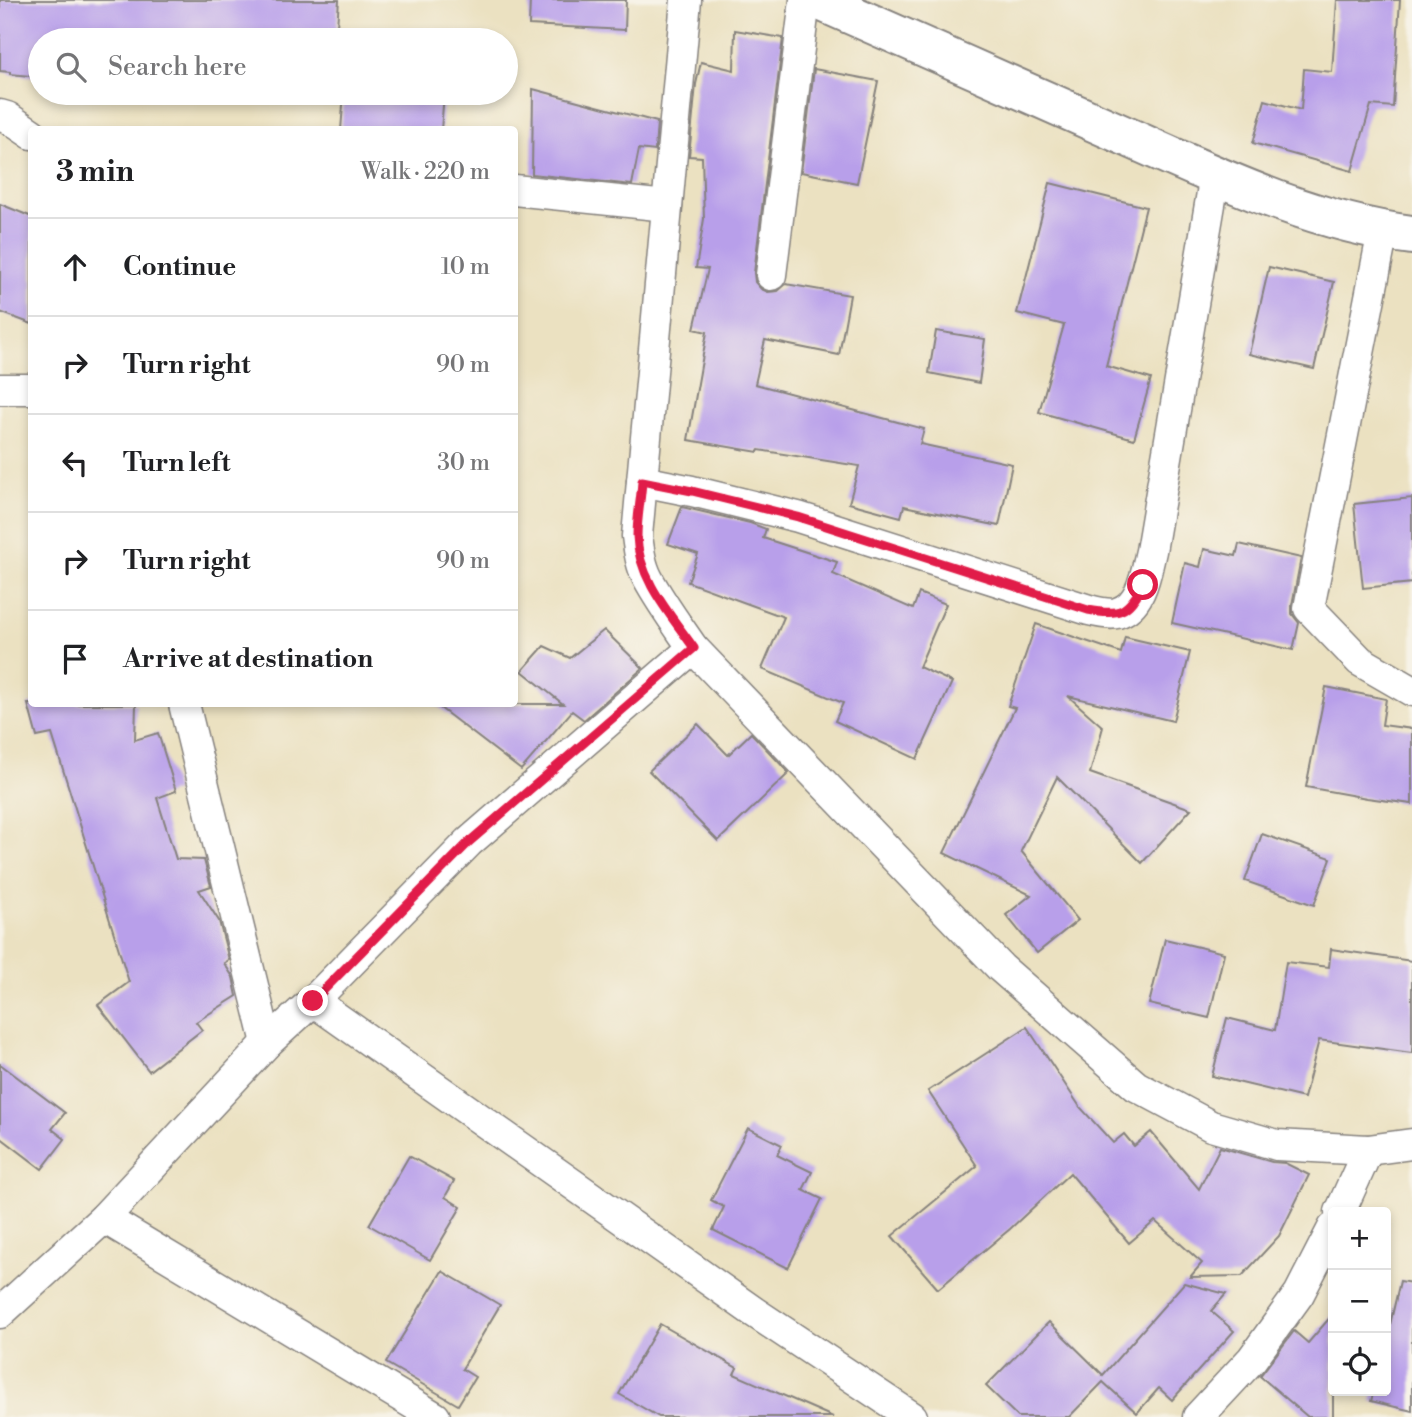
<!DOCTYPE html>
<html lang="en">
<head>
<meta charset="utf-8">
<style>
  :root { --surface:#fff; --page:#f2f2f2; --text:#202124; --muted:#757577; --line:#e0e0e0 }
  body { margin:0; font-family:"Libre Bodoni",serif; background:var(--page); color:var(--text) }
  .controls { position:absolute; right:21px; bottom:21px; display:grid; overflow:hidden; border-radius:7px; box-shadow:0 4px 10px #0003 }
  .controls button { width:63px; height:63px; display:grid; place-items:center; padding:0; border:0; border-bottom:2px solid var(--line); background:var(--surface); color:var(--text); font:35px sans-serif }
  .stop { position:absolute; width:21px; height:21px; margin:-16px; border:5px solid #e11d48; border-radius:50%; background:#fff }
  .stop.end { background:#e11d48; border-color:#fff; box-shadow:0 2px 7px #0008 }
  .list { margin:0; padding:0; list-style:none }
  h2 { display:flex; justify-content:space-between; align-items:center; height:91px; margin:0; padding:0 28px; font-size:30px }
  h2 small { font-size:23px; font-weight:400; color:var(--muted) }
  .list li { display:grid; grid-template-columns:46px 1fr auto; gap:21px; align-items:center; box-sizing:border-box; height:98px; padding:0 28px; border-top:2px solid var(--line) }
  .list b { display:block; font-size:26px; white-space:nowrap }
  .list em { font-size:23px; font-style:normal; color:var(--muted) }
  .icon { flex:none; width:38px; height:38px; fill:none; stroke:currentColor; stroke-width:2; stroke-linecap:round; stroke-linejoin:round }
  .map { position:relative; flex:none; width:1412px; height:1417px; overflow:hidden }
  .search { position:absolute; background:var(--surface); box-shadow:0 4px 10px #0003; left:28px; top:28px; width:490px; height:77px; display:flex; align-items:center; gap:18px; box-sizing:border-box; padding:0 24px; border-radius:38px; color:var(--muted); font-size:26px }
  .panel { position:absolute; background:var(--surface); box-shadow:0 4px 10px #0003; left:28px; top:126px; width:490px; height:581px; border-radius:7px }
  .map>svg:first-child { display:block }
  .building { fill:#b89fea }
  .lines { fill:none; stroke-linecap:round; stroke-linejoin:round }
  .street-casing { stroke:#86827e; stroke-width:33 }
  .secondary-casing { stroke:#86827e; stroke-width:42 }
  .street { stroke:#fff; stroke-width:30 }
  .secondary { stroke:#fff; stroke-width:38 }
  .route { stroke:#e11d48; stroke-width:9 }
</style>
</head>
<body>
<div class="map">
<svg width="1412" height="1417" viewBox="0 0 1412 1417">
  <rect width="100%" height="100%" fill="#f7f3e8"/>
  <filter id="ink" filterUnits="userSpaceOnUse"><feTurbulence type="fractalNoise" baseFrequency=".0143" numOctaves="2"/><feDisplacementMap in="SourceGraphic" scale="14" xChannelSelector="R" yChannelSelector="G"/><feConvolveMatrix kernelMatrix="1 2 1 2 8 2 1 2 1" color-interpolation-filters="sRGB"/></filter>
  <filter id="wash" filterUnits="userSpaceOnUse"><feTurbulence type="fractalNoise" baseFrequency=".00686" numOctaves="4" result="noise"/><feDisplacementMap in="SourceGraphic" scale="28" xChannelSelector="R" yChannelSelector="G"/><feGaussianBlur stdDeviation="1.57" result="paint"/><feColorMatrix in="noise" values="0 0 0 0 0 0 0 0 0 0 0 0 0 0 0 0 0 1.4 0 .05"/><feComposite in="paint" operator="in"/></filter>
  <g filter="url(#wash)">
    <rect width="100%" height="100%" fill="#ebe1c1"/>
    <g id="blocks">
      <g class="building">
        <polygon points="0,0 339,0 336,40 40,40 40,77 10,74 10,72 0,71"/>
        <polygon points="530,0 626,0 625,30 529,25"/>
        <polygon points="1337,0 1400,0 1393,107 1371,105 1352,171 1253,143 1265,100 1301,110 1304,69 1332,72"/>
        <polygon points="735,30 783,38 754,273 755,282 761,289 768,292 778,291 786,284 850,295 839,355 765,340 755,384 924,429 920,444 1012,464 999,526 904,506 901,517 849,503 859,466 759,450 758,452 688,440 707,332 694,329 708,269 696,268 704,219 702,157 689,156 696,84 701,62 734,70"/>
        <polygon points="814,69 878,81 857,183 801,172"/>
        <polygon points="533,89 657,122 655,151 639,149 632,185 532,174"/>
        <polygon points="344,93 444,93 441,130 341,130"/>
        <polygon points="1050,183 1146,207 1106,366 1151,379 1134,439 1039,412 1064,325 1017,313"/>
        <polygon points="0,204 32,217 32,324 0,312"/>
        <polygon points="1269,267 1334,282 1314,369 1249,354"/>
        <polygon points="936,331 985,339 979,383 929,373"/>
        <polygon points="1412,498 1412,583 1363,588 1354,504"/>
        <polygon points="682,507 750,523 766,529 763,538 837,562 833,574 913,609 919,593 946,604 919,667 952,682 917,759 835,721 843,703 762,669 784,617 688,582 698,554 668,544"/>
        <polygon points="1239,544 1301,558 1292,605 1292,614 1299,623 1293,650 1172,623 1185,563 1200,567 1204,549 1236,556"/>
        <polygon points="1036,624 1121,653 1125,637 1190,652 1173,721 1068,696 1103,727 1090,773 1191,809 1142,863 1057,777 1021,851 1078,920 1037,953 1006,915 1031,895 944,853 1015,708 1008,706"/>
        <polygon points="604,630 643,668 584,720 572,711 521,770 435,704 563,704 522,671 544,646 570,658"/>
        <polygon points="1326,687 1386,699 1382,725 1412,729 1412,804 1367,798 1306,787"/>
        <polygon points="28,704 136,704 135,740 158,733 176,791 157,798 176,859 204,860 211,886 199,890 219,921 229,960 224,963 233,977 237,996 196,1022 202,1030 149,1071 98,1005 129,982 52,734 37,737"/>
        <polygon points="698,724 728,755 751,733 789,773 718,841 649,771"/>
        <polygon points="1262,834 1331,858 1314,905 1245,881"/>
        <polygon points="1165,939 1224,953 1209,1018 1149,1004"/>
        <polygon points="1331,949 1412,961 1412,1053 1319,1040 1304,1098 1212,1076 1227,1018 1275,1030 1286,962 1329,967"/>
        <polygon points="1027,1027 1080,1107 1113,1143 1124,1134 1134,1146 1151,1132 1199,1189 1220,1147 1272,1162 1285,1163 1309,1175 1279,1236 1242,1276 1190,1277 1202,1263 1155,1221 1129,1243 1070,1173 1010,1229 938,1289 892,1236 977,1166 928,1091"/>
        <polygon points="0,1064 65,1113 52,1129 65,1139 42,1169 0,1137"/>
        <polygon points="748,1128 782,1145 777,1155 812,1172 803,1190 822,1199 788,1268 713,1230 724,1207 711,1200"/>
        <polygon points="409,1156 454,1181 445,1197 461,1207 430,1260 369,1225"/>
        <polygon points="442,1271 500,1305 462,1369 475,1377 458,1405 386,1363"/>
        <polygon points="1400,1281 1412,1283 1412,1411 1371,1401 1374,1391 1386,1391 1386,1342"/>
        <polygon points="1184,1283 1226,1294 1211,1311 1234,1331 1172,1400 1159,1388 1137,1413 1103,1382 1069,1417 1018,1417 986,1386 1049,1322 1103,1375"/>
        <polygon points="1333,1314 1333,1417 1308,1417 1260,1376 1294,1331 1308,1343"/>
        <polygon points="660,1324 737,1368 734,1374 833,1417 659,1417 619,1394"/>
      </g>
    </g>
  </g>
  <g filter="url(#ink)">
    <use href="#blocks" fill-opacity="0" stroke="#86827e" stroke-width="2"/>
    <g class="lines">
      <defs>
        <g id="street">
          <path d="M686,0L637,536C639,551 641,566 648,579C661,603 678,626 693,648L1001,968L1136,1086L1211,1126L1277,1145L1368,1150L1412,1144"/>
          <polyline points="0,115 7,117 32,134"/>
          <polyline points="514,190 667,206"/>
          <polyline points="1383,231 1309,608 1360,661 1412,691"/>
          <polyline points="771,275 805,0"/>
          <polyline points="0,389 32,389"/>
          <path d="M642,481L692,491L798,517L1089,610C1097,612 1109,615 1117,613C1142,606 1146,572 1151,551L1215,175"/>
          <polyline points="184,704 267,1043"/>
          <polyline points="313,1001 754,1312 912,1417"/>
          <polyline points="1340,1212 1368,1150"/>
          <polyline points="104,1218 435,1417"/>
          <polyline points="0,1313 104,1218 267,1043 313,1001 469,842 693,648"/>
          <polyline points="1198,1417 1252,1359 1299,1294 1333,1228"/>
        </g>
        <path id="secondary" d="M818,0C919,45 1020,89 1121,134C1214,175 1310,222 1412,235"/>
      </defs>
      <use href="#street" class="street-casing"/>
      <use href="#secondary" class="secondary-casing"/>
      <use href="#street" class="street"/>
      <use href="#secondary" class="secondary"/>
    </g>
  </g>
  <g class="lines" filter="url(#ink)">
    <path class="route" d="M313,1001L469,842L694,648C671,615 638,579 637,536C637,518 641,499 642,481L692,491L798,517L1088,610C1120,616 1127,613 1143,585"/>
  </g>
</svg>
<div class="controls">
<button>+</button>
<button>−</button>
<button><svg class="icon" aria-label="locate" viewBox="0 0 24 24"><circle cx="12" cy="12" r="6"/><path d="M12 2v4M12 18v4M2 12h4M18 12h4"/></svg></button>
</div>
<div class="stop" style="left:1143px;top:585px"></div>
<div class="stop end" style="left:313px;top:1001px"></div>
<div class="search"><svg class="icon" aria-label="search" viewBox="0 0 24 24"><circle cx="10" cy="10" r="6"/><path d="M15 15l6 6"/></svg>Search here</div>
<section class="panel">
<h2>3 min<small>Walk · 220 m</small></h2>
<ul class="list">
<li><svg class="icon" aria-label="ahead" viewBox="0 0 24 24"><path d="M12 20V5M6 11l6-6 6 6"/></svg><div><b>Continue</b></div><em>10 m</em></li>
<li><svg class="icon" aria-label="right" viewBox="0 0 24 24"><path d="M7 20v-9h11M14 6l5 5-5 5"/></svg><div><b>Turn right</b></div><em>90 m</em></li>
<li><svg class="icon" aria-label="left" viewBox="0 0 24 24"><path d="M17 20v-9H6M10 6l-5 5 5 5"/></svg><div><b>Turn left</b></div><em>30 m</em></li>
<li><svg class="icon" aria-label="right" viewBox="0 0 24 24"><path d="M7 20v-9h11M14 6l5 5-5 5"/></svg><div><b>Turn right</b></div><em>90 m</em></li>
<li><svg class="icon" aria-label="arrive" viewBox="0 0 24 24"><path d="M6 21V4h12l-3 4 3 4H6"/></svg><div><b>Arrive at destination</b></div></li>
</ul>
</section>
</div>
</body>
</html>
